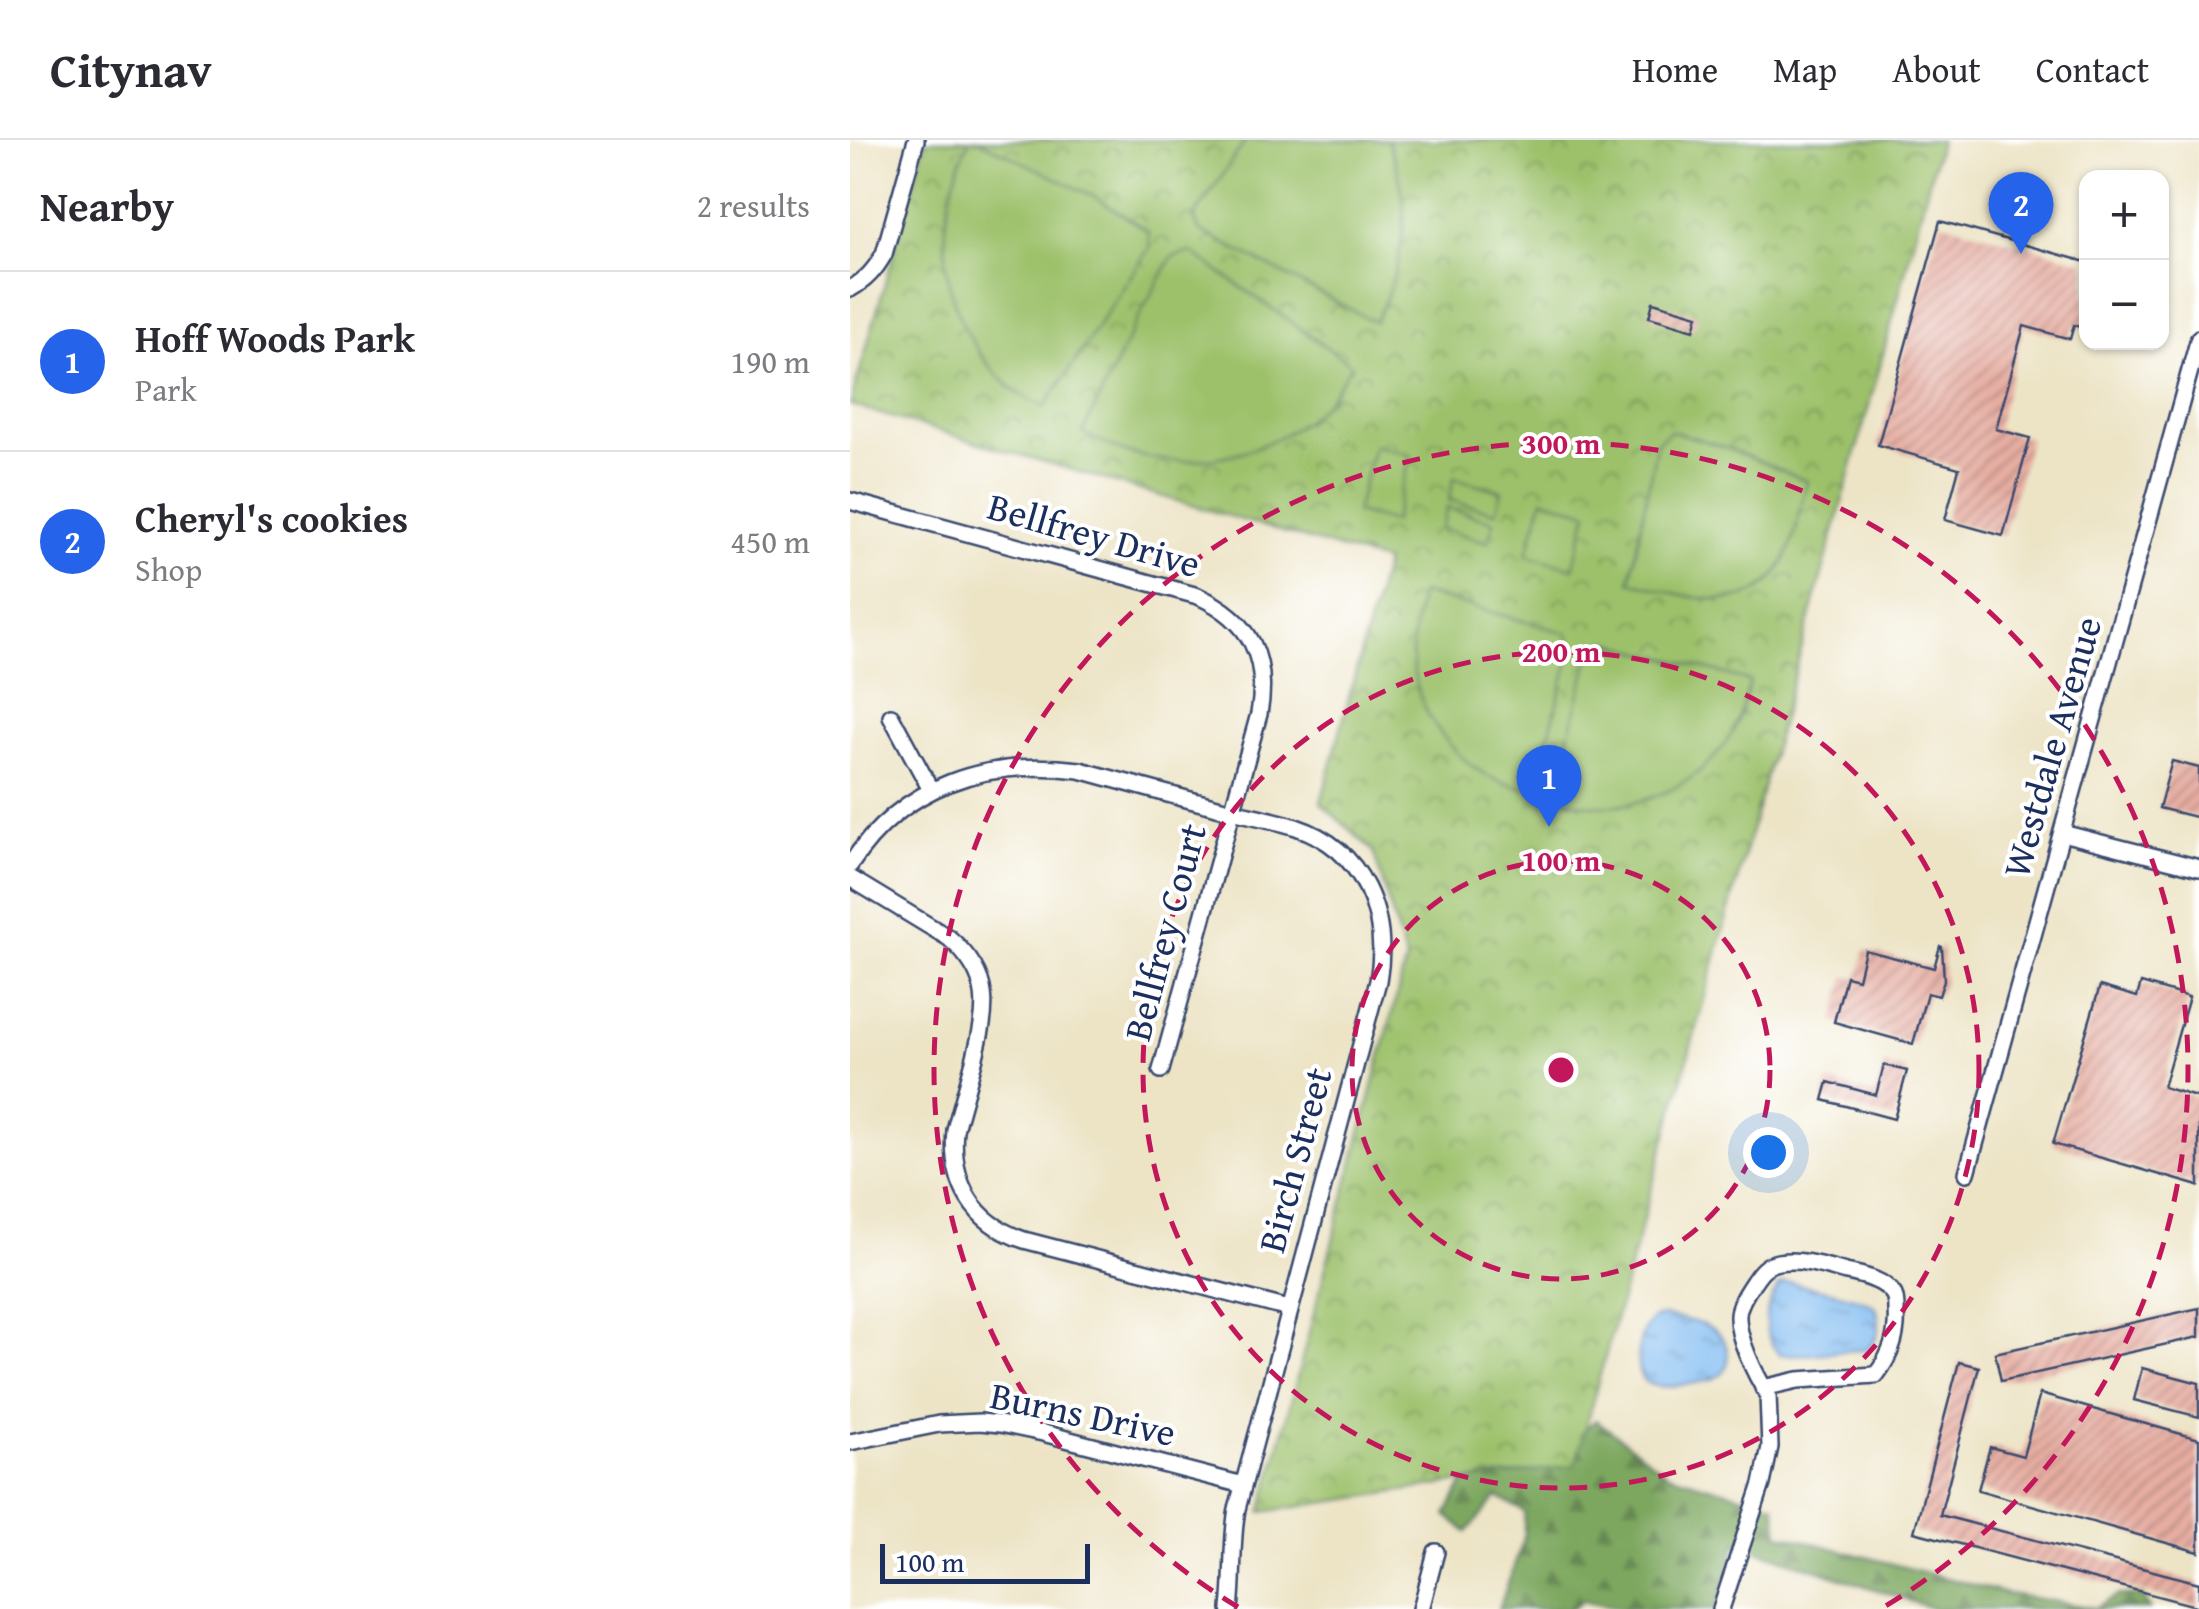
<!DOCTYPE html>
<html lang="en">
<head>
<meta charset="utf-8">
<style>
  :root { --surface:#fff; --page:#f2f2f3; --text:#2b2b33; --muted:#7c7c81; --line:#e1e1e2; --accent:#2563eb }
  body { margin:0; font-family:"Gentium Book Plus",serif; background:var(--page); color:var(--text) }
  .controls { position:absolute; right:30px; top:30px; display:grid; overflow:hidden; border-radius:20px; box-shadow:0 2px 8px #0004 }
  .controls button { width:90px; height:90px; display:grid; place-items:center; padding:0; border:0; border-bottom:2px solid var(--line); background:var(--surface); color:var(--text); font:50px sans-serif }
  .scale { position:absolute; left:30px; bottom:25px; width:210px; box-sizing:border-box; padding-left:10px; border:5px solid #1b2f5e; border-top:0; font-size:28px; line-height:35px; white-space:nowrap; color:#1b2f5e; -webkit-text-stroke:8px #fff; paint-order:stroke }
  .you { position:absolute; left:918px; top:1012px; width:35px; height:35px; margin:-25px; border:8px solid #fff; border-radius:50%; background:#1a73e8; box-shadow:0 0 0 15px #1a73e833 }
  .badge { display:grid; place-items:center; width:65px; height:65px; border-radius:50%; background:var(--accent); color:#fff; font-size:32px; font-weight:700 }
  .pin { position:absolute; translate:-50% -82px; filter:drop-shadow(0 2px 5px #0008) }
  .pin::after { content:''; position:absolute; top:52px; width:35px; height:30px; background:inherit; clip-path:polygon(0 0,100% 0,50% 100%) }
  .list { margin:0; padding:0; list-style:none }
  h2 { display:flex; justify-content:space-between; align-items:center; height:130px; margin:0; padding:0 40px; font-size:42px }
  h2 small { font-size:32px; font-weight:400; color:var(--muted) }
  .list li { display:grid; grid-template-columns:65px 1fr auto; gap:30px; align-items:center; box-sizing:border-box; height:180px; padding:0 40px; border-top:2px solid var(--line) }
  .list b { display:block; font-size:38px; white-space:nowrap }
  .list p { margin:0; font-size:32px; white-space:nowrap; color:var(--muted) }
  .list em { font-size:32px; font-style:normal; color:var(--muted) }
  .map { position:relative; flex:none; width:1349px; height:1469px; overflow:hidden }
  header { display:flex; align-items:center; gap:60px; box-sizing:border-box; height:140px; padding:0 50px; background:var(--surface); border-bottom:2px solid var(--line) }
  header strong { font-size:48px }
  nav { display:flex; gap:55px; margin-inline-start:auto; font-size:35px }
  main { display:flex }
  aside { flex:1; background:var(--surface) }
  .map>svg:first-child { display:block }
  .forest { fill:url(#forest-firs); stroke:#4c6b5e; stroke-width:2.5 }
  .park { fill:url(#park-crowns); stroke:#5c7864; stroke-width:2.5 }
  .pitch { fill:#9cc16b; stroke:#5c7864; stroke-width:2.5 }
  .water { fill:url(#water-ripples); stroke:#4e75a8; stroke-width:2.5 }
  .building { fill:url(#building-hatch) }
  .lines { fill:none; stroke-linecap:round; stroke-linejoin:round }
  .minor-casing { stroke:#3a4a6e; stroke-width:20 }
  .minor { stroke:#fff; stroke-width:15 }
  .ring { fill:none; stroke:#c2185b; stroke-width:5; stroke-dasharray:18 12 }
  .labels { text-anchor:middle; stroke-width:8; stroke-linejoin:round; paint-order:stroke }
  .street-label { font-size:38px; fill:#1b2f5e; stroke:#fff }
  .centre { fill:#c2185b; stroke:#fff; stroke-width:5 }
  .ring-label { font-size:30px; text-anchor:middle; font-weight:bold; fill:#c2185b; stroke:#fff; stroke-width:8; stroke-linejoin:round; paint-order:stroke }
</style>
</head>
<body>
<header>
<strong>Citynav</strong>
<nav><a>Home</a><a>Map</a><a>About</a><a>Contact</a></nav>
</header>
<main>
<aside>
<h2>Nearby<small>2 results</small></h2>
<ul class="list">
<li><span class="badge">1</span><div><b>Hoff Woods Park</b><p>Park</p></div><em>190 m</em></li>
<li><span class="badge">2</span><div><b>Cheryl's cookies</b><p>Shop</p></div><em>450 m</em></li>
</ul>
</aside>
<div class="map">
<svg width="1349" height="1469" viewBox="0 0 1349 1469">
  <defs>
    <pattern id="forest-firs" width="22" height="20" patternUnits="userSpaceOnUse" patternTransform="scale(2.5)"><rect width="22" height="20" fill="#7da75f"/><path d="M5 1l3.5 6h-7zM16 11l3.5 6h-7z" fill="#668852"/></pattern>
    <pattern id="park-crowns" width="20" height="18" patternUnits="userSpaceOnUse" patternTransform="scale(2.5)"><rect width="20" height="18" fill="#9cc16b"/><path d="M2 6a3 3 0 1 1 6 0M12 15a3 3 0 1 1 6 0" fill="none" stroke="#7e9d5b"/></pattern>
    <pattern id="water-ripples" width="26" height="14" patternUnits="userSpaceOnUse" patternTransform="scale(2.5)"><rect width="26" height="14" fill="#80bbf1"/><path d="M2 4q2-2 4 0t4 0M15 11q2-2 4 0t4 0" fill="none" stroke="#6898c6"/></pattern>
    <pattern id="building-hatch" width="6" height="6" patternUnits="userSpaceOnUse" patternTransform="scale(2.5)"><rect width="6" height="6" fill="#e7ada1"/><path d="M-1 1l2-2M0 6l6-6M5 7l2-2" fill="none" stroke="#ba8d86"/></pattern>
  </defs>
  <rect width="100%" height="100%" fill="#fff"/>
  <filter id="ink" filterUnits="userSpaceOnUse"><feTurbulence type="fractalNoise" baseFrequency=".01" numOctaves="2"/><feDisplacementMap in="SourceGraphic" scale="20" xChannelSelector="R" yChannelSelector="G"/><feConvolveMatrix kernelMatrix="1 2 1 2 8 2 1 2 1" color-interpolation-filters="sRGB"/></filter>
  <filter id="wash" filterUnits="userSpaceOnUse"><feTurbulence type="fractalNoise" baseFrequency=".0048" numOctaves="4" result="noise"/><feDisplacementMap in="SourceGraphic" scale="40" xChannelSelector="R" yChannelSelector="G"/><feGaussianBlur stdDeviation="2.25" result="paint"/><feColorMatrix in="noise" values="0 0 0 0 0 0 0 0 0 0 0 0 0 0 0 0 0 1.4 0 .05"/><feComposite in="paint" operator="in"/></filter>
  <g filter="url(#wash)">
    <rect width="100%" height="100%" fill="#ede4c6"/>
    <polygon class="forest" points="746,1280 818,1334 925,1365 929,1394 1153,1453 1245,1468 1269,1455 1292,1456 1300,1469 1084,1469 887,1403 867,1469 773,1469 732,1460 722,1469 649,1469 674,1398 675,1372 647,1357 617,1392 596,1375 628,1318 711,1306"/>
    <polygon class="park" points="76,0 1090,0 1031,222 725,1325 412,1372 556,820 523,711 471,663 535,422 0,265"/>
    <g class="pitch">
      <path d="M119,0H128L245,57L298,91L300,107L195,267C186,263 176,258 168,253C155,244 144,232 135,220C84,154 86,74 119,0Z"/>
      <path d="M396,0H537C565,63 555,122 525,182L349,90L344,77Z"/>
      <path d="M341,112L502,225C493,237 485,252 475,263C428,312 348,332 282,314C265,309 249,301 233,293L287,180L322,117Z"/>
      <path d="M821,291L872,306L957,341C949,370 946,406 928,431C896,480 825,453 780,441L807,302Z"/>
      <polygon points="524,305 561,315 543,382 506,372"/>
      <polygon points="604,338 652,351 646,372 599,360"/>
      <polygon points="693,359 738,372 723,428 677,415"/>
      <polygon points="597,368 644,381 638,402 591,389"/>
      <path d="M571,453L717,493L723,506L684,650C672,647 658,645 646,640C626,631 610,617 597,601C557,554 556,510 571,453Z"/>
      <path d="M756,502L900,541C895,559 891,577 882,593C852,644 791,673 733,664C723,662 713,658 703,656L742,508Z"/>
    </g>
    <g class="water">
      <path d="M941,1143C957,1146 1018,1156 1026,1168C1027,1169 1029,1181 1029,1183C1029,1196 1024,1203 1014,1210C985,1210 958,1217 929,1214C909,1191 913,1168 931,1144Z"/>
      <path d="M813,1176C838,1180 877,1184 878,1216C879,1224 875,1232 868,1236C860,1242 848,1242 839,1244C815,1248 786,1252 788,1220C789,1203 791,1189 804,1178Z"/>
    </g>
    <g id="blocks">
      <g class="building">
        <polygon points="1090,81 1236,122 1236,189 1224,185 1220,199 1174,186 1146,289 1180,298 1153,396 1095,380 1109,328 1028,305"/>
        <polygon points="803,162 848,175 844,190 799,177"/>
        <polygon points="1322,621 1349,628 1349,678 1309,668"/>
        <polygon points="1090,806 1092,807 1094,840 1089,856 1077,853 1063,904 984,882 996,836 1008,839 1015,810 1084,828"/>
        <polygon points="1291,843 1339,857 1313,947 1349,958 1349,1046 1203,1004 1250,846 1287,857"/>
        <polygon points="1034,925 1057,931 1044,979 973,960 978,942 1026,955"/>
        <polygon points="1349,1168 1349,1197 1151,1241 1145,1213"/>
        <polygon points="1109,1222 1129,1227 1090,1375 1349,1443 1349,1467 1064,1392"/>
        <polygon points="1292,1228 1349,1243 1349,1277 1284,1260"/>
        <polygon points="1190,1254 1349,1299 1349,1412 1128,1350 1140,1307 1173,1316"/>
      </g>
    </g>
  </g>
  <g filter="url(#ink)">
    <use href="#blocks" fill-opacity="0" stroke="#3a4a6e" stroke-width="2.5"/>
    <g class="lines">
      <defs>
        <g id="minor">
          <path d="M0,149C16,140 25,130 34,114L66,0"/>
          <path d="M0,361L348,456C401,480 419,518 409,574L311,930"/>
          <polyline points="41,576 81,650"/>
          <polyline points="1212,693 1349,728"/>
          <path d="M0,725C53,644 137,618 230,630C277,643 324,656 371,668C395,675 422,679 446,687C513,709 540,775 528,841L387,1369C381,1402 384,1436 380,1469"/>
          <path d="M0,738L99,798C144,837 137,869 124,921C118,944 111,967 105,990C100,1043 123,1083 174,1100L439,1169"/>
          <polyline points="1117,1033 1349,198"/>
          <polyline points="0,1302 89,1284 130,1282 150,1284 193,1293 393,1345"/>
          <polyline points="571,1469 586,1412"/>
          <path d="M871,1469L912,1344L920,1307L918,1255C906,1236 887,1198 888,1176C888,1164 898,1150 904,1141C910,1132 916,1124 928,1122C950,1118 974,1126 996,1132C1012,1135 1035,1140 1044,1155C1046,1160 1046,1165 1046,1170C1048,1196 1041,1215 1026,1235L948,1240L913,1248"/>
        </g>
      </defs>
      <use href="#minor" class="minor-casing"/>
      <use href="#minor" class="minor"/>
    </g>
  </g>
  <g class="ring">
    <circle cx="711" cy="930" r="209"/>
    <circle cx="711" cy="930" r="418"/>
    <path d="M388 1467A627 627 0 1 1 1034 1467"/>
  </g>
  <g class="labels">
    <g class="street-label">
      <text transform="translate(244 395) rotate(16)" y="13">Bellfrey Drive</text>
      <text transform="translate(1202 607) rotate(-74)" y="13">Westdale Avenue</text>
      <text transform="translate(315 792) rotate(-75)" y="13">Bellfrey Court</text>
      <text transform="translate(445 1020) rotate(-75)" y="13">Birch Street</text>
      <text transform="translate(233 1274) rotate(12)" y="13">Burns Drive</text>
    </g>
  </g>
  <circle cx="711" cy="930" r="15" class="centre"/>
  <g class="ring-label">
    <text x="711" y="314">300 m</text>
    <text x="711" y="522">200 m</text>
    <text x="711" y="731">100 m</text>
  </g>
</svg>
<div class="controls">
<button>+</button>
<button>−</button>
</div>
<div class="scale">100 m</div>
<div class="you"></div>
<div class="pin badge" style="left:699px;top:687px">1</div>
<div class="pin badge" style="left:1171px;top:114px">2</div>
</div>
</main>
</body>
</html>
